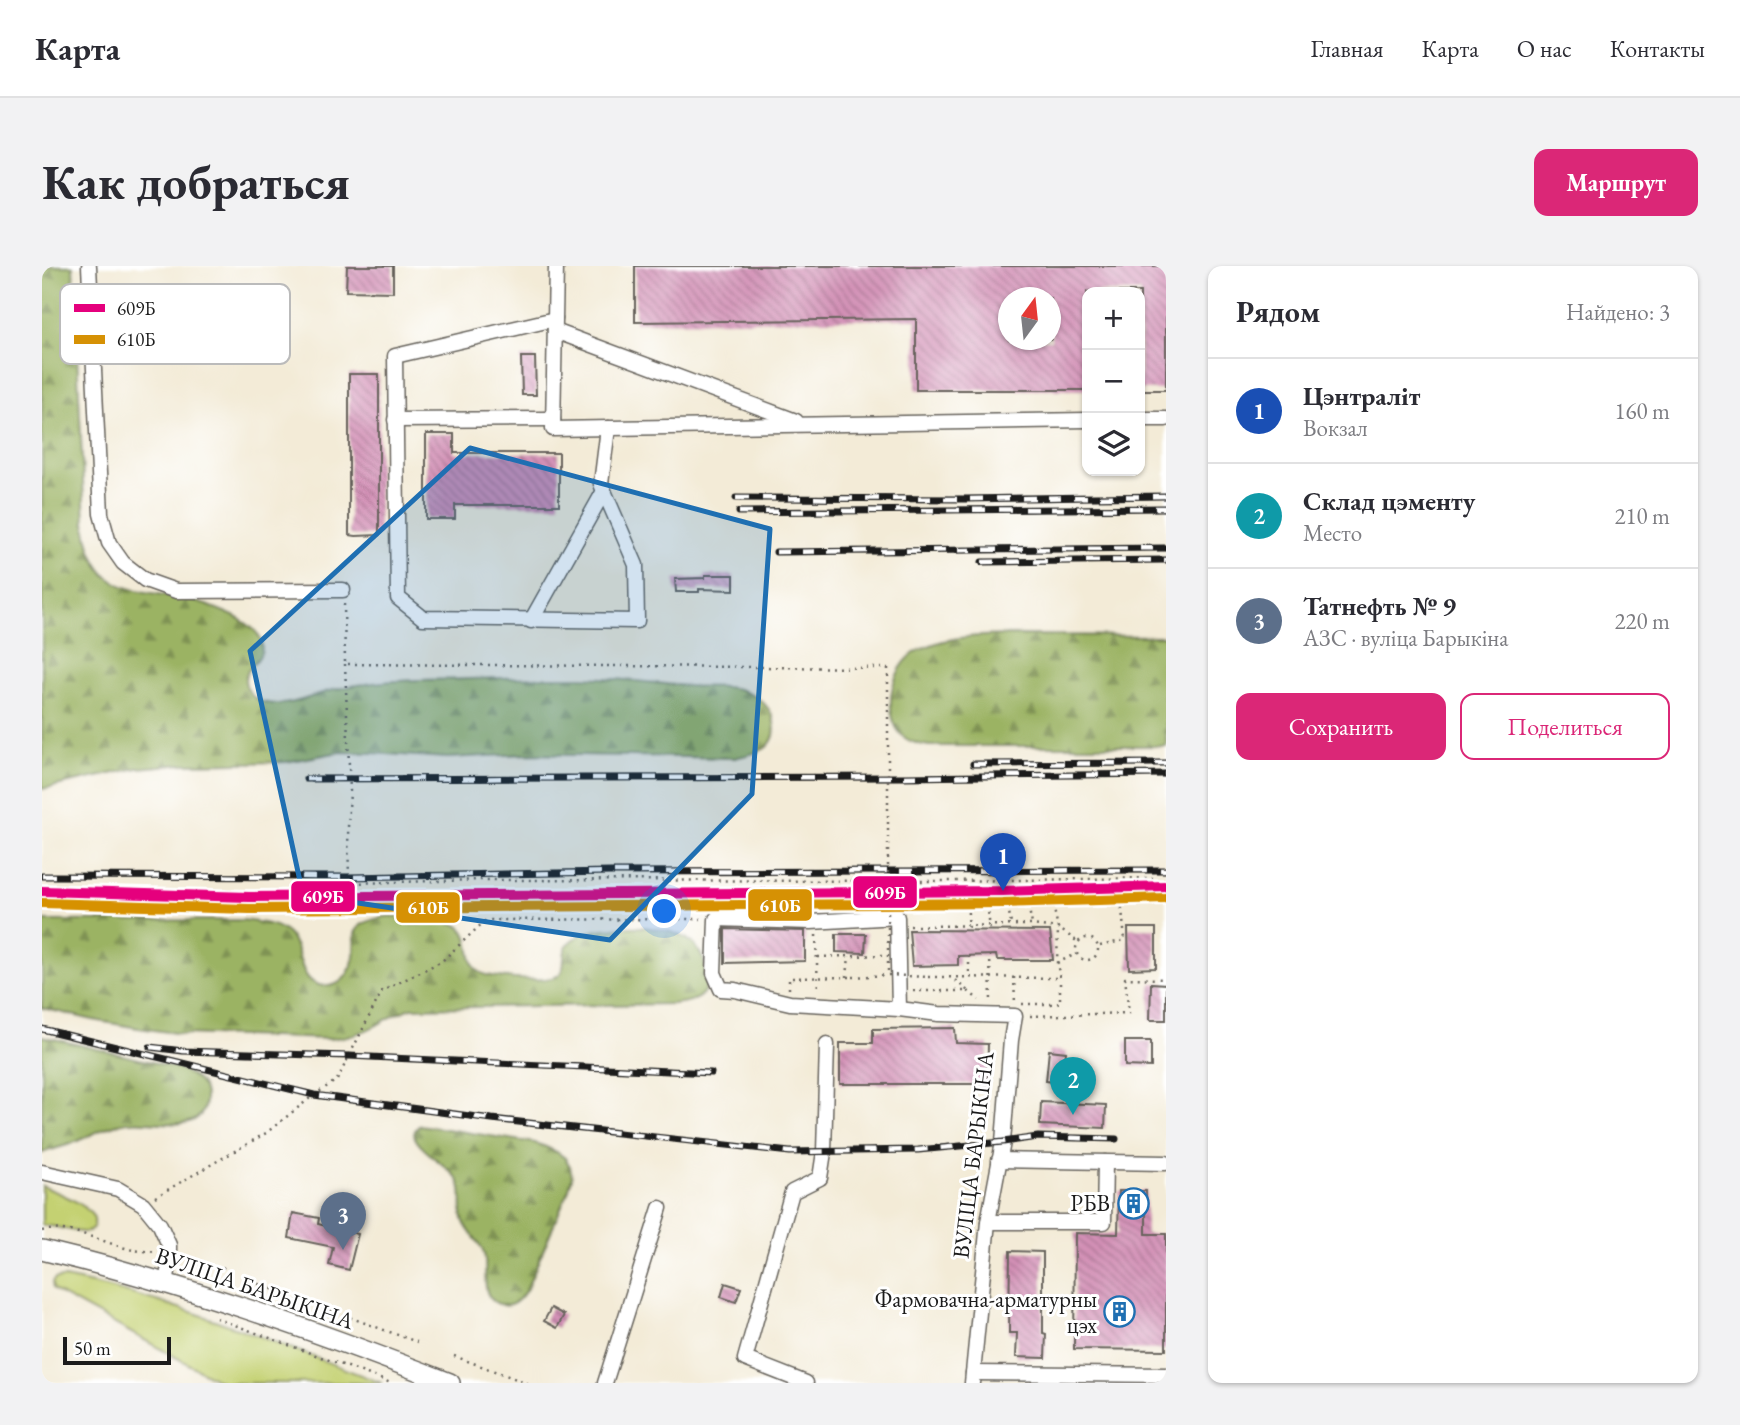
<!DOCTYPE html>
<html lang="ru">
<head>
<meta charset="utf-8">
<style>
  :root { --surface:#fff; --page:#f2f2f3; --text:#2b2b33; --muted:#7c7c81; --line:#e1e1e2; --accent:#db2777 }
  body { margin:0; font-family:"EB Garamond",serif; background:var(--page); color:var(--text) }
  .controls { position:absolute; right:21px; top:21px; display:grid; overflow:hidden; border-radius:14px; box-shadow:0 2px 5px #0004 }
  .controls button { width:63px; height:63px; display:grid; place-items:center; padding:0; border:0; border-bottom:2px solid var(--line); background:var(--surface); color:var(--text); font:35px sans-serif }
  .compass { position:absolute; left:956px; top:21px; width:63px; height:63px; border-radius:50%; background:var(--surface); box-shadow:0 2px 5px #0004; rotate:15deg }
  .scale { position:absolute; left:21px; bottom:18px; width:108px; box-sizing:border-box; padding-left:7px; border:4px solid #1c1c1c; border-top:0; font-size:19px; line-height:24px; white-space:nowrap; color:#1c1c1c; -webkit-text-stroke:5px #fff; paint-order:stroke }
  .you { position:absolute; left:623px; top:646px; width:24px; height:24px; margin:-18px; border:5px solid #fff; border-radius:50%; background:#1a73e8; box-shadow:0 0 0 10px #1a73e833 }
  .badge { display:grid; place-items:center; width:46px; height:46px; border-radius:50%; background:var(--accent); color:#fff; font-size:23px; font-weight:700 }
  .pin { position:absolute; translate:-50% -58px; filter:drop-shadow(0 2px 4px #0008) }
  .pin::after { content:''; position:absolute; top:37px; width:24px; height:21px; background:inherit; clip-path:polygon(0 0,100% 0,50% 100%) }
  .list { margin:0; padding:0; list-style:none }
  h2 { display:flex; justify-content:space-between; align-items:center; height:91px; margin:0; padding:0 28px; font-size:30px }
  h2 small { font-size:23px; font-weight:400; color:var(--muted) }
  .list li { display:grid; grid-template-columns:46px 1fr auto; gap:21px; align-items:center; box-sizing:border-box; height:105px; padding:0 28px; border-top:2px solid var(--line) }
  .list b { display:block; font-size:26px; white-space:nowrap }
  .list p { margin:0; font-size:23px; white-space:nowrap; color:var(--muted) }
  .list em { font-size:23px; font-style:normal; color:var(--muted) }
  .actions { display:flex; gap:14px; padding:21px 28px }
  .actions a { flex:1; padding:16px 0; border:2px solid var(--accent); border-radius:14px; text-align:center; font-size:24px; color:var(--accent) }
  .actions .main { background:var(--accent); color:#fff }
  .icon { flex:none; width:38px; height:38px; fill:none; stroke:currentColor; stroke-width:2; stroke-linecap:round; stroke-linejoin:round }
  .map { position:relative; flex:none; width:1124px; height:1117px; overflow:hidden; border-radius:14px }
  header { display:flex; align-items:center; gap:42px; box-sizing:border-box; height:98px; padding:0 35px; background:var(--surface); border-bottom:2px solid var(--line) }
  header strong { font-size:33px }
  nav { display:flex; gap:38px; margin-inline-start:auto; font-size:24px }
  .intro { display:flex; align-items:center; justify-content:space-between; box-sizing:border-box; height:168px; padding:0 42px }
  h1 { margin:0; font-size:49px }
  .button { padding:18px 32px; border-radius:14px; background:var(--accent); color:#fff; font-size:24px; font-weight:700 }
  main { display:flex; gap:42px; padding:0 42px }
  aside { flex:1; background:var(--surface); border-radius:14px; box-shadow:0 2px 5px #0004 }
  .map>svg:first-child { display:block }
  .green { fill:#c4d172; stroke:#707647; stroke-width:2 }
  .forest { fill:url(#forest-firs); stroke:#5c6840; stroke-width:2 }
  .building { fill:url(#building-back-hatch); fill-rule:evenodd }
  .lines { fill:none; stroke-linecap:round; stroke-linejoin:round }
  .minor-casing { stroke:#67645d; stroke-width:17 }
  .major-casing { stroke:#67645d; stroke-width:22 }
  .path { stroke:#67645d; stroke-width:2.5; stroke-dasharray:2 5; stroke-linecap:butt }
  .minor { stroke:#fff; stroke-width:14 }
  .major { stroke:#fff; stroke-width:19 }
  .rail-casing { stroke:#1c1c1c; stroke-width:7 }
  .rail { stroke:#fff; stroke-width:4.5; stroke-dasharray:13; stroke-linecap:butt }
  .path-bridge { stroke:#67645d; stroke-width:2.5; stroke-dasharray:2 5; stroke-linecap:butt }
  .rail-1-casing { stroke:#fff; stroke-width:16 }
  .rail-2-casing { stroke:#fff; stroke-width:16 }
  .rail-1 { stroke:#e5007d; stroke-width:10 }
  .rail-2 { stroke:#d69104; stroke-width:10 }
  .marked { fill:#1f6fb2; fill-opacity:0.2; stroke:#1f6fb2; stroke-width:5; stroke-linejoin:round }
  .labels { text-anchor:middle; stroke-width:6; stroke-linejoin:round; paint-order:stroke }
  .street-label { font-size:23px; fill:#1c1c1c; stroke:#fff }
  .poi-label { font-size:23px; fill:#1c1c1c; stroke:#fff; text-anchor:end }
  .key { fill:#fff; stroke:#bbb; stroke-width:2 }
  .key-label { font-size:19px; fill:#1c1c1c }
  .line-badge { stroke:#fff; stroke-width:2.5 }
  .badge-label { font-size:19px; text-anchor:middle; font-weight:bold; fill:#fff }
</style>
</head>
<body>
<header>
<strong>Карта</strong>
<nav><a>Главная</a><a>Карта</a><a>О нас</a><a>Контакты</a></nav>
</header>
<div class="intro"><h1>Как добраться</h1><a class="button">Маршрут</a></div>
<main>
<div class="map">
<svg width="1124" height="1117" viewBox="0 0 1124 1117">
  <defs>
    <pattern id="forest-firs" width="22" height="20" patternUnits="userSpaceOnUse" patternTransform="scale(1.75)"><rect width="22" height="20" fill="#9bb364"/><path d="M5 1l3.5 6h-7zM16 11l3.5 6h-7z" fill="#7e9152"/></pattern>
    <pattern id="building-back-hatch" width="6" height="6" patternUnits="userSpaceOnUse" patternTransform="scale(1.75)"><rect width="6" height="6" fill="#d390b6"/><path d="M-1 5l2 2M0 0l6 6M5-1l2 2" fill="none" stroke="#aa7593"/></pattern>
  </defs>
  <rect width="100%" height="100%" fill="#fff"/>
  <filter id="ink" filterUnits="userSpaceOnUse"><feTurbulence type="fractalNoise" baseFrequency=".0143" numOctaves="2"/><feDisplacementMap in="SourceGraphic" scale="14" xChannelSelector="R" yChannelSelector="G"/><feConvolveMatrix kernelMatrix="1 2 1 2 8 2 1 2 1" color-interpolation-filters="sRGB"/></filter>
  <filter id="wash" filterUnits="userSpaceOnUse"><feTurbulence type="fractalNoise" baseFrequency=".00686" numOctaves="4" result="noise"/><feDisplacementMap in="SourceGraphic" scale="28" xChannelSelector="R" yChannelSelector="G"/><feGaussianBlur stdDeviation="1.57" result="paint"/><feColorMatrix in="noise" values="0 0 0 0 0 0 0 0 0 0 0 0 0 0 0 0 0 1.4 0 .05"/><feComposite in="paint" operator="in"/></filter>
  <g filter="url(#wash)">
    <rect width="100%" height="100%" fill="#f3ebd7"/>
    <g class="green">
      <path d="M0,920C12,925 56,941 52,958C52,961 48,965 45,966C38,968 11,959 0,959Z"/>
      <path d="M22,1012C132,1033 236,1078 340,1117H181L16,1027L11,1023L10,1016L13,1013Z"/>
    </g>
    <g class="forest">
      <path d="M0,0H31L43,257C54,341 103,317 164,339C181,345 220,358 220,381C220,400 192,403 208,427C211,432 215,434 221,436C244,443 266,431 287,425C299,422 312,419 324,418C357,413 391,414 424,413C470,412 516,409 562,412C590,414 618,418 646,420C663,422 682,418 699,424C705,427 712,430 718,434C733,445 740,471 722,483C713,488 702,490 692,492L484,488L405,492L330,487L298,486L244,496L141,498L96,502L0,523Z"/>
      <path d="M969,369L1124,370V480H887C876,478 865,476 858,467C840,444 850,401 874,386C902,369 938,370 969,369Z"/>
      <path d="M347,650C368,651 396,648 415,659C436,670 419,703 445,709C458,712 509,718 518,708C525,699 519,687 526,678C539,663 568,662 587,661C604,660 634,664 648,675C662,685 674,718 657,731C650,736 640,737 632,738L370,742C356,746 346,753 333,760C319,768 304,771 288,773L141,768L96,762L51,754L0,742V655L201,654C216,656 235,657 246,668C262,684 254,720 285,720C295,720 301,715 306,707C324,677 292,659 347,650Z"/>
      <path d="M0,770L135,802C149,809 163,815 163,832C164,867 124,856 103,856C95,855 84,856 76,858C60,862 46,871 31,877C21,881 10,883 0,887Z"/>
      <path d="M378,859L493,877L504,881L515,886L523,892L528,900L530,911L527,923L485,1022C480,1031 472,1042 460,1039C435,1033 447,1005 442,988C438,975 427,968 422,956C417,943 422,931 418,918C412,899 354,875 378,859Z"/>
    </g>
    <g id="blocks">
      <g class="building">
        <polygon points="305,0 351,0 351,26 304,25"/>
        <path d="M593,0H1124V124H1098V26H1045V124H874V53L593,56ZM967,32H1009V74H967Z"/>
        <polygon points="479,91 493,91 494,129 480,129"/>
        <polygon points="307,108 337,108 337,269 314,270 307,269"/>
        <polygon points="384,168 412,168 412,187 517,187 517,239 413,239 413,253 384,253"/>
        <polygon points="663,309 692,309 692,324 657,323 657,326 634,326 633,313 663,312"/>
        <polygon points="1086,662 1114,662 1114,702 1087,703"/>
        <polygon points="683,663 763,665 763,695 683,697"/>
        <polygon points="867,664 1008,665 1011,694 955,694 954,689 916,690 916,699 870,700"/>
        <polygon points="794,668 824,668 823,687 794,686"/>
        <polygon points="1109,717 1124,718 1124,754 1108,754"/>
        <polygon points="913,762 914,777 946,778 945,818 798,818 798,777 831,777 831,763"/>
        <polygon points="1083,775 1109,775 1109,801 1083,800"/>
        <polygon points="1007,784 1024,786 1021,817 1004,815"/>
        <polygon points="999,836 1064,839 1063,862 998,859"/>
        <polygon points="1077,925 1104,925 1104,968 1124,968 1124,1084 1032,1083 1033,967 1076,968"/>
        <polygon points="251,947 277,952 276,958 316,968 307,1004 287,999 291,981 247,972"/>
        <polygon points="968,985 1001,986 1001,1067 1004,1068 1003,1092 974,1091 975,1067 967,1067"/>
        <polygon points="683,1017 699,1022 694,1036 679,1031"/>
        <polygon points="509,1042 522,1049 515,1062 502,1055"/>
      </g>
    </g>
  </g>
  <g filter="url(#ink)">
    <use href="#blocks" fill-opacity="0" stroke="#67645d" stroke-width="2"/>
    <g class="lines">
      <defs>
        <g id="minor">
          <polyline points="47,0 59,248 67,277 81,297 103,314 134,325 301,324"/>
          <polyline points="514,0 511,163 1045,154"/>
          <polyline points="513,53 353,90 356,332 381,352 595,355 594,299 559,218 566,162"/>
          <polyline points="513,65 754,155"/>
          <polyline points="1098,153 1124,153"/>
          <polyline points="353,154 511,153"/>
          <polyline points="489,355 562,225"/>
          <polyline points="857,743 855,651 769,656 674,653 672,707 679,723 693,724 748,737 857,743 897,748 973,750 969,774 961,876 946,956 930,1117"/>
          <polyline points="957,894 1124,897"/>
          <polyline points="0,906 76,923 101,938 118,959 127,979 127,1000 124,1017"/>
          <polyline points="946,956 1062,956 1063,896"/>
          <polyline points="931,1107 1124,1109"/>
          <polyline points="563,1117 618,942"/>
          <polyline points="764,1117 703,1093 750,926 778,912 782,886 785,778"/>
        </g>
        <path id="major" d="M0,984C139,1017 274,1065 408,1117"/>
      </defs>
      <use href="#minor" class="minor-casing"/>
      <use href="#major" class="major-casing"/>
      <g class="path">
        <polyline points="302,338 303,398 846,402"/>
        <polyline points="303,398 308,525 306,561 307,617 443,614 908,615 1111,612"/>
        <polyline points="845,613 856,614"/>
        <polyline points="748,632 864,631 965,634 1124,633"/>
        <polyline points="925,632 927,665"/>
        <polyline points="945,633 948,665"/>
        <polyline points="965,634 969,658"/>
        <polyline points="985,634 990,658"/>
        <polyline points="868,660 990,659 1016,662 1036,676"/>
        <polyline points="774,669 776,725"/>
        <circle cx="1045" cy="683" r="11"/>
        <polyline points="1058,680 1083,674 1079,633"/>
        <polyline points="948,689 949,735"/>
        <polyline points="927,690 927,711"/>
        <polyline points="776,691 842,689"/>
        <polyline points="1015,697 1034,688"/>
        <polyline points="805,711 807,690"/>
        <polyline points="886,711 1018,712 1015,697 1016,662 1010,634"/>
        <polyline points="972,711 973,738"/>
        <polyline points="747,723 747,712 811,711"/>
        <polyline points="871,725 926,725 909,711"/>
        <polyline points="926,725 937,734"/>
        <polyline points="980,738 1010,738 1018,737 1018,712"/>
        <polyline points="988,750 1087,747 1083,712 1124,713"/>
        <polyline points="113,931 224,867 272,829 295,814 340,725 400,695 444,654 659,653"/>
        <path d="M0,965C29,958 63,978 91,984C98,985 106,985 113,986"/>
        <path d="M141,992C154,1000 165,1003 180,1003L184,997"/>
        <polyline points="203,1013 375,1076"/>
        <polyline points="174,1052 349,1117"/>
        <polyline points="412,1090 485,1117"/>
      </g>
      <use href="#minor" class="minor"/>
      <use href="#major" class="major"/>
      <defs>
        <g id="rail">
          <polyline points="694,232 923,233 1124,230"/>
          <polyline points="697,246 1124,242"/>
          <polyline points="734,286 1124,282"/>
          <polyline points="940,296 1124,294"/>
          <polyline points="931,498 1124,497"/>
          <polyline points="264,513 860,511 1124,508"/>
          <polyline points="0,610 307,611 569,606 1124,604"/>
          <polyline points="0,763 272,829 450,853 748,886 876,884 961,876 996,871 1074,873"/>
          <polyline points="108,781 141,785 307,790 669,807"/>
        </g>
      </defs>
      <use href="#rail" class="rail-casing"/>
      <use href="#rail" class="rail"/>
      <g class="path-bridge">
        <polyline points="846,402 846,709"/>
        <polyline points="811,711 846,709 886,711"/>
      </g>
      <defs>
        <polyline id="rail-1" points="0,625 207,631 961,625 1124,620"/>
        <polyline id="rail-2" points="0,637 207,643 961,637 1124,632"/>
      </defs>
      <use href="#rail-1" class="rail-1-casing"/>
      <use href="#rail-2" class="rail-2-casing"/>
      <use href="#rail-1" class="rail-1"/>
      <use href="#rail-2" class="rail-2"/>
    </g>
  </g>
  <path class="marked" d="M428,182L728,263L710,528L568,674L261,629L208,385Z"/>
  <defs>
    <symbol id="building-ring" viewBox="-11 -11 22 22"><circle r="9.5" fill="#fff" stroke="#1f6fb2" stroke-width="1.5"/><path d="M-4-6H4V6H1V3H-1V6H-4ZM-2.5-4.3h1.7v1.8h-1.7ZM.8-4.3h1.7v1.8H.8ZM-2.5-1h1.7V.8h-1.7ZM.8-1h1.7V.8H.8Z" fill="#1f6fb2"/></symbol>
  </defs>
  <g fill-rule="evenodd">
    <use href="#building-ring" x="1074" y="920" width="35" height="35"/>
    <use href="#building-ring" x="1060" y="1028" width="35" height="35"/>
  </g>
  <g class="labels">
    <g class="street-label">
      <text transform="translate(931 889) rotate(-83)" y="8">ВУЛІЦА БАРЫКІНА</text>
      <text transform="translate(213 1022) rotate(19)" y="8">ВУЛІЦА БАРЫКІНА</text>
    </g>
    <g class="poi-label">
      <text x="1068" y="945">РБВ</text>
      <text x="1055" y="1041">Фармовачна-арматурны<tspan x="1055" dy="26">цэх</tspan></text>
    </g>
  </g>
  <rect x="18" y="18" width="230" height="80" rx="10" class="key"/>
  <rect x="32" y="38" width="31" height="8" fill="#e5007d"/>
  <rect x="32" y="69" width="31" height="9" fill="#d69104"/>
  <g class="key-label">
    <text x="75" y="49">609Б</text>
    <text x="75" y="80">610Б</text>
  </g>
  <g class="line-badge">
    <rect x="810" y="609" width="66" height="34" rx="7" fill="#e5007d"/>
    <rect x="248" y="614" width="66" height="33" rx="7" fill="#e5007d"/>
    <rect x="705" y="622" width="66" height="34" rx="7" fill="#d69104"/>
    <rect x="353" y="625" width="66" height="33" rx="7" fill="#d69104"/>
  </g>
  <g class="badge-label">
    <text x="843" y="633">609Б</text>
    <text x="281" y="637">609Б</text>
    <text x="738" y="646">610Б</text>
    <text x="386" y="648">610Б</text>
  </g>
</svg>
<div class="controls">
<button>+</button>
<button>−</button>
<button><svg class="icon" aria-label="layers" viewBox="0 0 24 24"><path d="M12 4l9 5-9 5-9-5zM3 14l9 5 9-5"/></svg></button>
</div>
<svg class="compass" viewBox="-18 -18 36 36"><path d="M0-13l5 13h-10z" fill="#e53935"/><path d="M0 13l5-13h-10z" fill="#7c7c81"/></svg>
<div class="scale">50 m</div>
<div class="you"></div>
<div class="pin badge" style="left:961px;top:625px;background:#1a4fb4">1</div>
<div class="pin badge" style="left:1031px;top:849px;background:#0f9aa8">2</div>
<div class="pin badge" style="left:301px;top:984px;background:#5c6f8a">3</div>
</div>
<aside>
<h2>Рядом<small>Найдено: 3</small></h2>
<ul class="list">
<li><span class="badge" style="background:#1a4fb4">1</span><div><b>Цэнтраліт</b><p>Вокзал</p></div><em>160 m</em></li>
<li><span class="badge" style="background:#0f9aa8">2</span><div><b>Склад цэменту</b><p>Место</p></div><em>210 m</em></li>
<li><span class="badge" style="background:#5c6f8a">3</span><div><b>Татнефть № 9</b><p>АЗС · вуліца Барыкіна</p></div><em>220 m</em></li>
</ul>
<div class="actions"><a class="main">Сохранить</a><a>Поделиться</a></div>
</aside>
</main>
</body>
</html>
